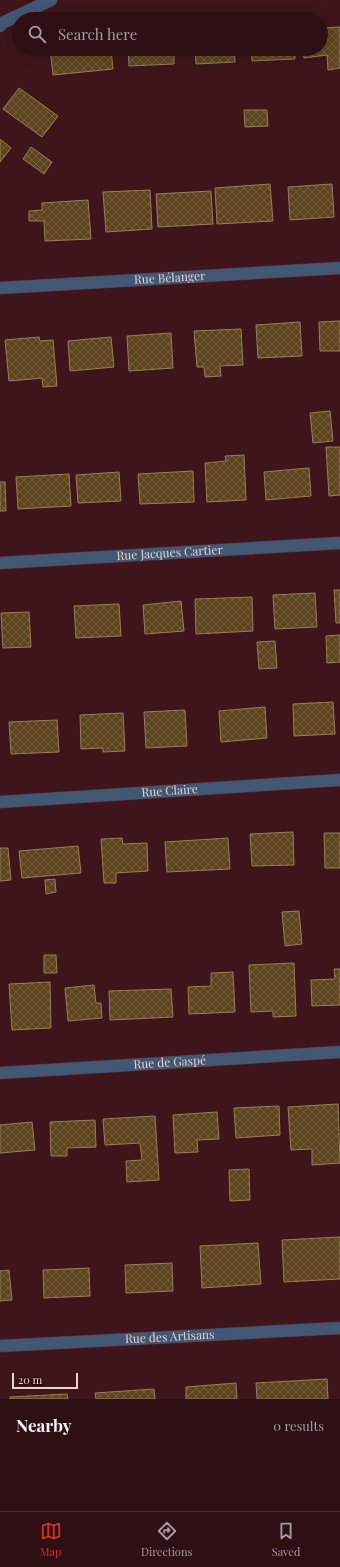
<!DOCTYPE html>
<html lang="en">
<head>
<meta charset="utf-8">
<style>
  :root { --surface:#2e1014; --page:#36191d; --text:#f1f3f6; --muted:#a79da0; --line:#493034; --accent:#d93025 }
  body { margin:0; font-family:"Playfair Display",serif; background:var(--page); color:var(--text) }
  .scale { position:absolute; left:12px; bottom:10px; width:66px; box-sizing:border-box; padding-left:4px; border:2px solid #ebd0d1; border-top:0; font-size:11px; line-height:14px; white-space:nowrap; color:#ebd0d1; -webkit-text-stroke:3px #320b11; paint-order:stroke }
  .list { margin:0; padding:0; list-style:none }
  h2 { display:flex; justify-content:space-between; align-items:center; height:52px; margin:0; padding:0 16px; font-size:17px }
  h2 small { font-size:13px; font-weight:400; color:var(--muted) }
  .icon { flex:none; width:22px; height:22px; fill:none; stroke:currentColor; stroke-width:2; stroke-linecap:round; stroke-linejoin:round }
  .map { position:relative; flex:none; width:340px; height:1399px; overflow:hidden }
  .search { position:absolute; background:var(--surface); box-shadow:0 4px 16px #0002; left:12px; right:12px; top:12px; height:44px; display:flex; align-items:center; gap:10px; box-sizing:border-box; padding:0 14px; border-radius:22px; color:var(--muted); font-size:15px }
  .sheet { height:112px; background:var(--surface) }
  nav { display:flex; justify-content:space-around; align-items:center; box-sizing:border-box; height:56px; border-top:1px solid var(--line); background:var(--surface); font-size:11px; color:var(--muted) }
  nav a { display:grid; justify-items:center; gap:2px }
  nav .on { color:var(--accent) }
  .map>svg:first-child { display:block }
  .building { fill:url(#building-cross-hatch); stroke:#997e58 }
  .lines { fill:none; stroke-linecap:round; stroke-linejoin:round }
  .street-casing { stroke:#593337; stroke-width:13 }
  .street { stroke:#415773; stroke-width:12 }
  .labels { text-anchor:middle; stroke-width:3; stroke-linejoin:round; paint-order:stroke }
  .street-label { font-size:12px; fill:#ebd0d1; stroke:#320b11 }
</style>
</head>
<body>
<div class="map">
<svg width="340" height="1399" viewBox="0 0 340 1399">
  <defs>
    <pattern id="building-cross-hatch" width="8" height="8" patternUnits="userSpaceOnUse"><rect width="8" height="8" fill="#5d441f"/><path d="M0 0l8 8M0 8l8-8" fill="none" stroke="#745e3e"/></pattern>
  </defs>
  <rect width="100%" height="100%" fill="#3d151a"/>
  <g class="building">
    <polygon points="340,27 340,68 328,70 327,55 304,58 303,49 321,49 321,28"/>
    <polygon points="50,49 111,49 113,69 53,75"/>
    <polygon points="128,49 174,49 174,64 129,66"/>
    <polygon points="195,49 234,49 235,62 196,64"/>
    <polygon points="251,49 295,49 295,59 252,61"/>
    <polygon points="19,88 58,116 42,137 3,109"/>
    <polygon points="244,110 267,110 268,126 245,127"/>
    <polygon points="0,139 11,148 0,162"/>
    <polygon points="31,147 52,162 44,174 23,159"/>
    <polygon points="270,184 273,221 217,224 215,188"/>
    <polygon points="332,184 334,217 290,220 288,187"/>
    <polygon points="150,190 152,229 106,232 103,192"/>
    <polygon points="211,191 213,224 158,227 156,194"/>
    <polygon points="88,200 91,239 45,241 44,221 29,221 29,211 42,210 42,203"/>
    <polygon points="340,321 340,351 320,351 319,322"/>
    <polygon points="300,322 302,356 258,358 256,325"/>
    <polygon points="241,329 243,365 220,366 221,376 205,377 204,367 197,367 194,331"/>
    <polygon points="171,333 173,368 129,371 127,336"/>
    <polygon points="39,337 40,341 53,340 57,386 43,387 42,378 9,381 5,340"/>
    <polygon points="111,337 114,367 70,371 68,341"/>
    <polygon points="330,411 333,441 313,443 310,413"/>
    <polygon points="326,447 340,447 340,495 329,496"/>
    <polygon points="244,455 246,500 207,502 205,463 226,461 225,456"/>
    <polygon points="309,468 311,496 266,500 264,472"/>
    <polygon points="193,471 194,502 140,504 138,474"/>
    <polygon points="119,472 121,501 78,503 76,475"/>
    <polygon points="69,474 71,506 18,509 16,477"/>
    <polygon points="0,482 5,482 6,511 0,511"/>
    <polygon points="334,590 340,590 340,623 336,623"/>
    <polygon points="315,593 317,627 275,629 273,595"/>
    <polygon points="252,597 253,631 196,634 195,599"/>
    <polygon points="181,601 184,631 145,634 143,605"/>
    <polygon points="119,604 121,636 76,638 74,606"/>
    <polygon points="29,612 31,647 3,648 1,613"/>
    <polygon points="340,635 340,662 327,663 326,636"/>
    <polygon points="275,641 277,668 259,669 257,642"/>
    <polygon points="333,702 335,734 294,736 293,704"/>
    <polygon points="265,707 267,738 221,742 219,711"/>
    <polygon points="185,710 187,746 146,748 144,712"/>
    <polygon points="123,713 125,751 103,752 103,748 81,749 80,715"/>
    <polygon points="57,720 59,752 11,754 9,722"/>
    <polygon points="293,832 294,865 252,866 250,834"/>
    <polygon points="324,833 340,833 340,868 325,868"/>
    <polygon points="122,838 123,844 147,843 148,871 116,873 116,883 104,883 101,839"/>
    <polygon points="228,838 230,869 167,872 165,842"/>
    <polygon points="78,846 81,873 22,878 19,851"/>
    <polygon points="0,848 8,848 11,880 0,881"/>
    <polygon points="55,879 56,892 46,894 45,880"/>
    <polygon points="299,911 302,944 285,946 282,912"/>
    <polygon points="44,955 56,955 57,973 44,973"/>
    <polygon points="294,963 296,1016 273,1017 273,1011 251,1012 249,965"/>
    <polygon points="334,969 340,969 340,1005 312,1006 311,980 335,979"/>
    <polygon points="233,972 235,1012 189,1014 188,987 211,986 211,973"/>
    <polygon points="50,982 51,1028 12,1030 9,984"/>
    <polygon points="94,985 96,1003 101,1003 102,1018 68,1021 65,988"/>
    <polygon points="171,989 173,1017 110,1020 109,991"/>
    <polygon points="338,1104 340,1163 312,1165 312,1149 291,1150 288,1107"/>
    <polygon points="279,1106 280,1135 236,1138 234,1108"/>
    <polygon points="217,1112 219,1139 197,1140 198,1152 175,1153 173,1115"/>
    <polygon points="155,1116 159,1180 127,1182 126,1161 142,1160 140,1143 105,1145 103,1119"/>
    <polygon points="95,1120 96,1147 67,1148 67,1156 51,1156 50,1122"/>
    <polygon points="32,1122 35,1150 0,1153 0,1125"/>
    <polygon points="249,1169 250,1200 230,1201 229,1170"/>
    <polygon points="340,1237 340,1279 284,1282 282,1240"/>
    <polygon points="258,1243 261,1284 202,1288 200,1246"/>
    <polygon points="172,1263 173,1291 126,1293 125,1265"/>
    <polygon points="89,1268 90,1296 44,1298 43,1270"/>
    <polygon points="9,1270 12,1300 0,1301 0,1271"/>
    <polygon points="327,1379 328,1399 257,1399 256,1383"/>
    <polygon points="236,1383 237,1399 186,1399 186,1387"/>
    <polygon points="154,1389 155,1399 96,1399 95,1393"/>
    <polygon points="67,1394 68,1399 10,1399 10,1397"/>
  </g>
  <g class="lines">
    <defs>
      <g id="street">
        <polyline points="0,26 2,23 51,0"/>
        <path id="s1" d="M0,288L340,268"/>
        <path id="s2" d="M0,563L340,543"/>
        <path id="s3" d="M0,802L340,780"/>
        <path id="s4" d="M0,1073L340,1052"/>
        <path id="s5" d="M0,1346L340,1328"/>
      </g>
    </defs>
    <use href="#street" class="street-casing"/>
    <use href="#street" class="street"/>
  </g>
  <g class="labels">
    <g class="street-label">
      <text dy="4" stroke="none"><textPath href="#s1" startOffset="170">Rue Bélanger</textPath></text>
      <text dy="4" stroke="none"><textPath href="#s2" startOffset="170">Rue Jacques Cartier</textPath></text>
      <text dy="4" stroke="none"><textPath href="#s3" startOffset="170">Rue Claire</textPath></text>
      <text dy="4" stroke="none"><textPath href="#s4" startOffset="170">Rue de Gaspé</textPath></text>
      <text dy="4" stroke="none"><textPath href="#s5" startOffset="170">Rue des Artisans</textPath></text>
    </g>
  </g>
</svg>
<div class="scale">20 m</div>
<div class="search"><svg class="icon" aria-label="search" viewBox="0 0 24 24"><circle cx="10" cy="10" r="6"/><path d="M15 15l6 6"/></svg>Search here</div>
</div>
<section class="sheet">
<h2>Nearby<small>0 results</small></h2>
<ul class="list">
</ul>
</section>
<nav>
<a class="on"><svg class="icon" aria-label="map" viewBox="0 0 24 24"><path d="M3 6l6-2 6 2 6-2v14l-6 2-6-2-6 2zM9 4v14M15 6v14"/></svg>Map</a>
<a><svg class="icon" aria-label="directions" viewBox="0 0 24 24"><path d="M12 3l9 9-9 9-9-9zM9 14v-3h6M13 9l2 2-2 2"/></svg>Directions</a>
<a><svg class="icon" aria-label="saved" viewBox="0 0 24 24"><path d="M7 4h10v16l-5-4-5 4z"/></svg>Saved</a>
</nav>
</body>
</html>
